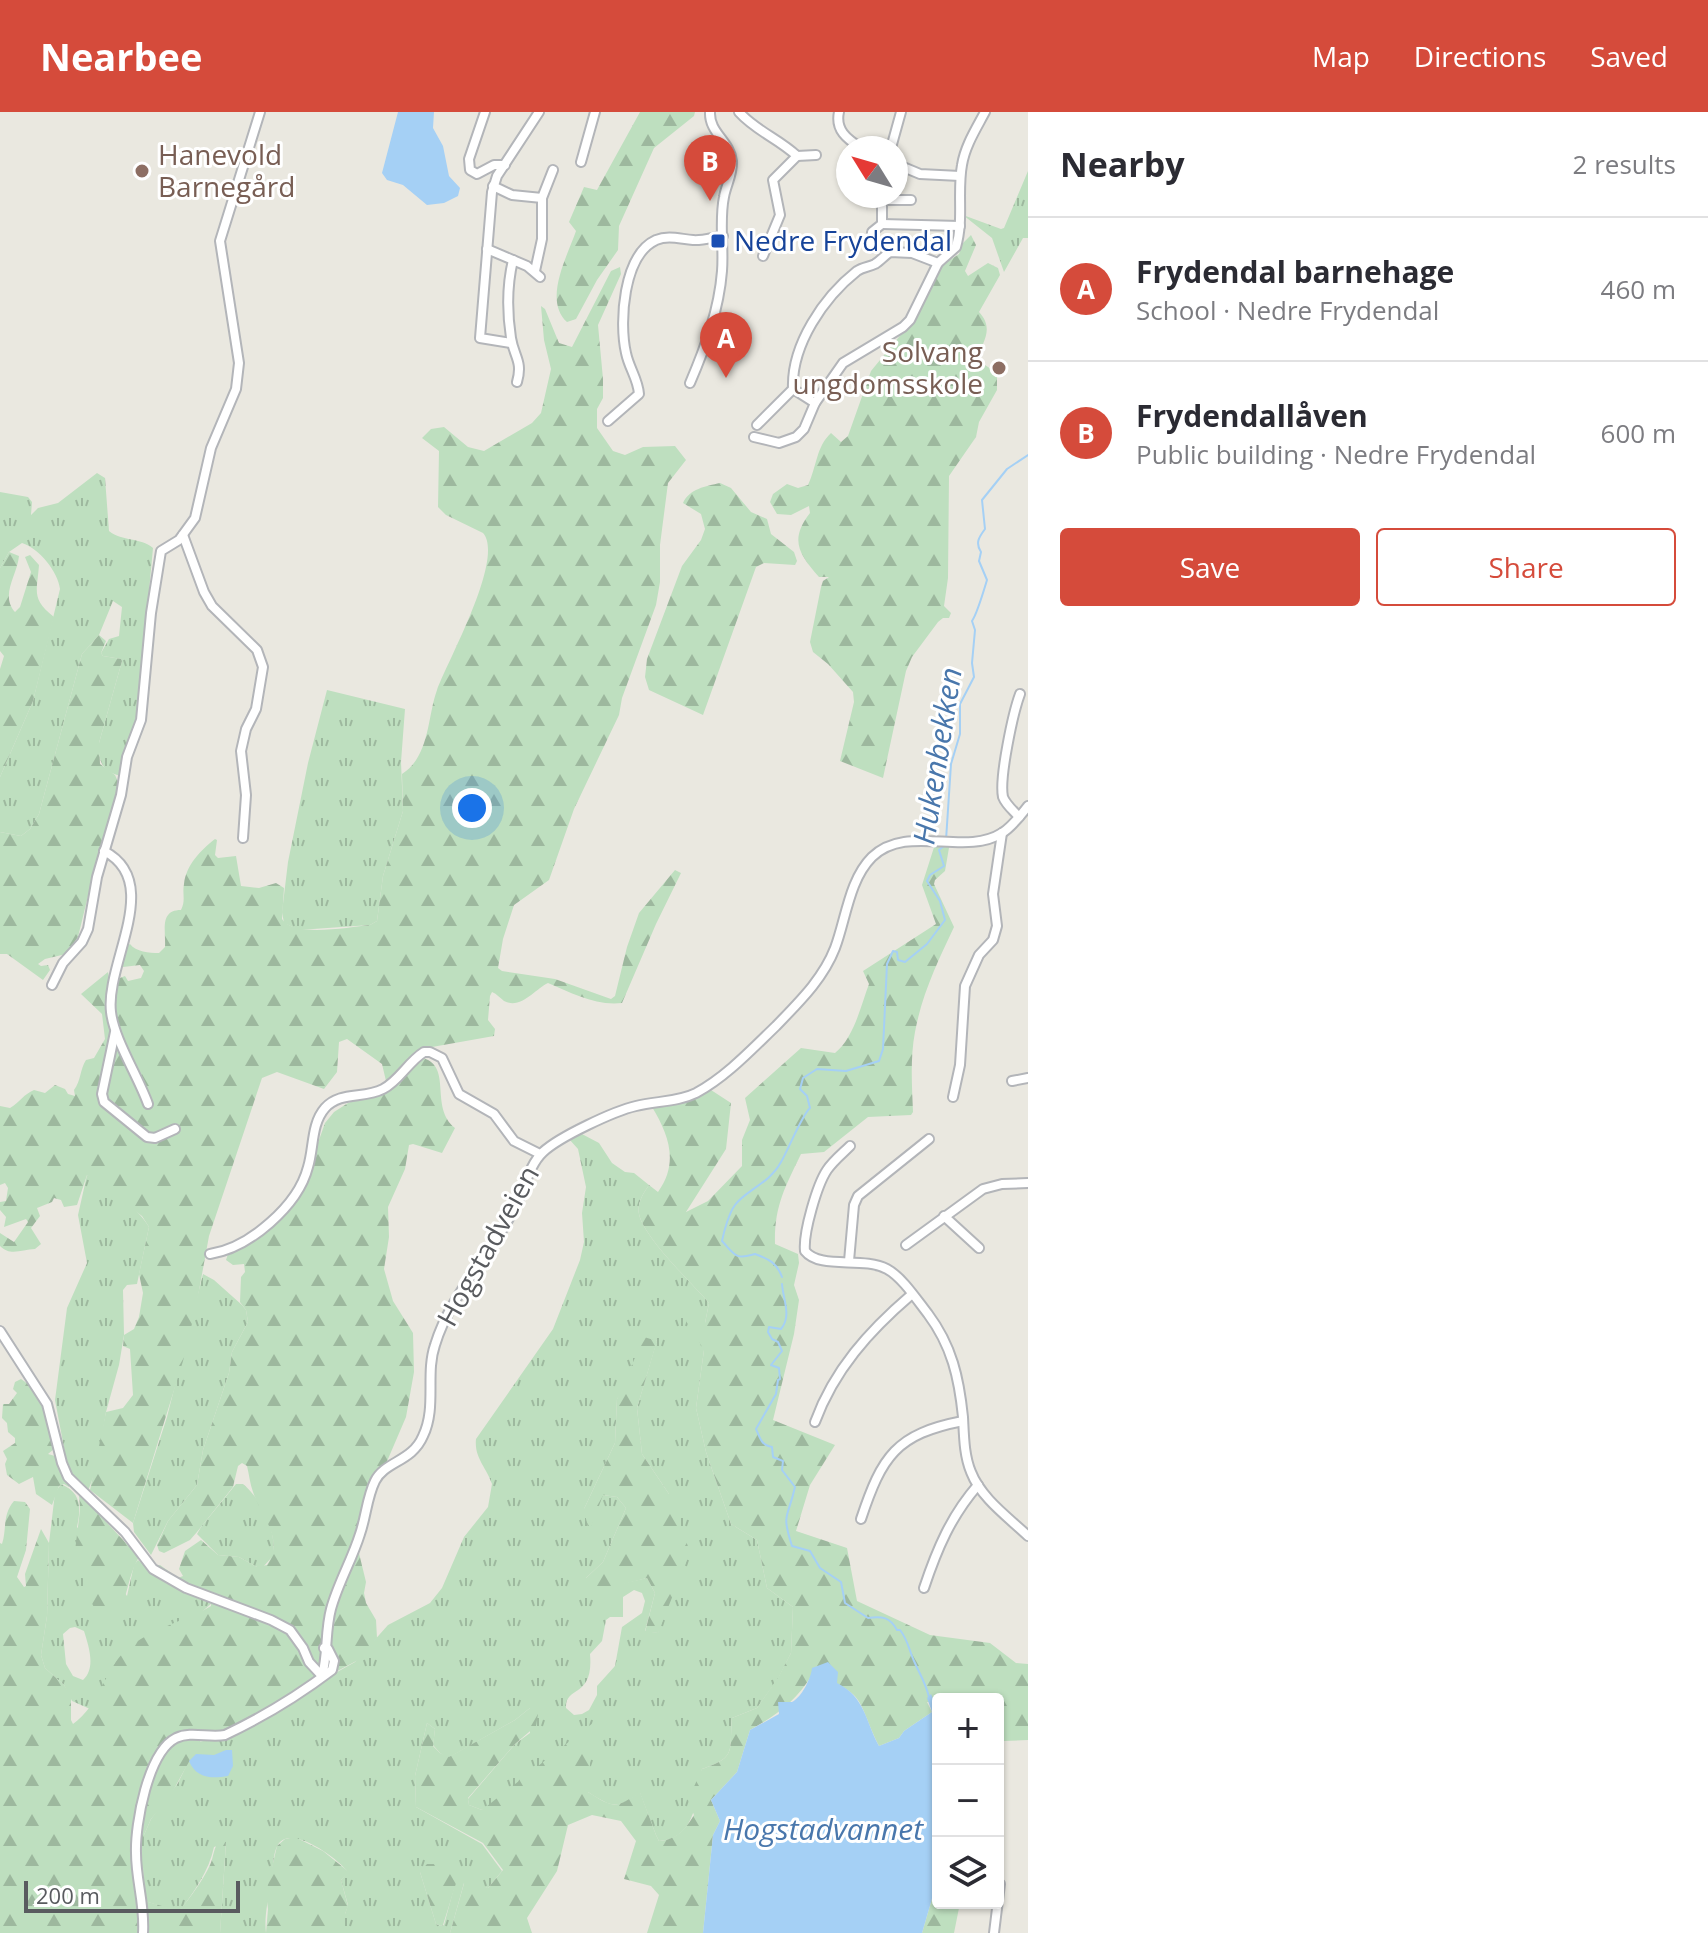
<!DOCTYPE html>
<html lang="en">
<head>
<meta charset="utf-8">
<style>
  :root { --surface:#fff; --page:#f2f2f3; --text:#2b2b33; --muted:#7c7c81; --line:#e1e1e2; --accent:#d54b3b }
  body { margin:0; font-family:"Open Sans",sans-serif; background:var(--page); color:var(--text) }
  .controls { position:absolute; right:24px; bottom:24px; display:grid; overflow:hidden; border-radius:8px; box-shadow:0 2px 6px #0004 }
  .controls button { width:72px; height:72px; display:grid; place-items:center; padding:0; border:0; border-bottom:2px solid var(--line); background:var(--surface); color:var(--text); font:40px sans-serif }
  .compass { position:absolute; left:836px; top:24px; width:72px; height:72px; border-radius:50%; background:var(--surface); box-shadow:0 2px 6px #0004; rotate:307deg }
  .scale { position:absolute; left:24px; bottom:20px; width:216px; box-sizing:border-box; padding-left:8px; border:4px solid #595b5f; border-top:0; font-size:22px; line-height:28px; white-space:nowrap; color:#595b5f; -webkit-text-stroke:6px #fff; paint-order:stroke }
  .you { position:absolute; left:472px; top:696px; width:28px; height:28px; margin:-20px; border:6px solid #fff; border-radius:50%; background:#1a73e8; box-shadow:0 0 0 12px #1a73e833 }
  .badge { display:grid; place-items:center; width:52px; height:52px; border-radius:50%; background:var(--accent); color:#fff; font-size:26px; font-weight:700 }
  .pin { position:absolute; translate:-50% -66px; filter:drop-shadow(0 2px 4px #0008) }
  .pin::after { content:''; position:absolute; top:42px; width:28px; height:24px; background:inherit; clip-path:polygon(0 0,100% 0,50% 100%) }
  .list { margin:0; padding:0; list-style:none }
  h2 { display:flex; justify-content:space-between; align-items:center; height:104px; margin:0; padding:0 32px; font-size:34px }
  h2 small { font-size:26px; font-weight:400; color:var(--muted) }
  .list li { display:grid; grid-template-columns:52px 1fr auto; gap:24px; align-items:center; box-sizing:border-box; height:144px; padding:0 32px; border-top:2px solid var(--line) }
  .list b { display:block; font-size:30px; white-space:nowrap }
  .list p { margin:0; font-size:26px; white-space:nowrap; color:var(--muted) }
  .list em { font-size:26px; font-style:normal; color:var(--muted) }
  .actions { display:flex; gap:16px; padding:24px 32px }
  .actions a { flex:1; padding:18px 0; border:2px solid var(--accent); border-radius:8px; text-align:center; font-size:28px; color:var(--accent) }
  .actions .main { background:var(--accent); color:#fff }
  .icon { flex:none; width:44px; height:44px; fill:none; stroke:currentColor; stroke-width:2; stroke-linecap:round; stroke-linejoin:round }
  .map { position:relative; flex:none; width:1028px; height:1821px; overflow:hidden }
  header { display:flex; align-items:center; gap:48px; box-sizing:border-box; height:112px; padding:0 40px; background:var(--accent); color:#fff }
  header strong { font-size:38px }
  nav { display:flex; gap:44px; margin-inline-start:auto; font-size:28px }
  main { display:flex }
  aside { flex:1; background:var(--surface) }
  .map>svg:first-child { display:block }
  .grass { fill:url(#grass-tufts); fill-rule:evenodd }
  .forest { fill:url(#forest-firs) }
  .water { fill:#a5d0f5 }
  .lines { fill:none; stroke-linecap:round; stroke-linejoin:round }
  .stream { stroke:#a5d0f5; stroke-width:2 }
  .street-casing { stroke:#b3b5b9; stroke-width:12 }
  .street { stroke:#fff; stroke-width:8 }
  .education-dot { fill:#8d6e63; stroke:#fff; stroke-width:3 }
  .transit-dot { fill:#1a4fb4; stroke:#fff; stroke-width:3 }
  .labels { text-anchor:middle; stroke-width:6; stroke-linejoin:round; paint-order:stroke }
  .education-label { font-size:28px; fill:#785e54; stroke:#fff; text-anchor:start }
  .transit-label { font-size:28px; fill:#164399; stroke:#fff; text-anchor:start }
  .street-label { font-size:28px; fill:#595b5f; stroke:#fff }
  .water-label { font-size:30px; font-style:italic; fill:#4977ac; stroke:#fff }
</style>
</head>
<body>
<header>
<strong>Nearbee</strong>
<nav><a>Map</a><a>Directions</a><a>Saved</a></nav>
</header>
<main>
<div class="map">
<svg width="1028" height="1821" viewBox="0 0 1028 1821">
  <defs>
    <pattern id="grass-tufts" width="24" height="20" patternUnits="userSpaceOnUse" patternTransform="scale(2)"><rect width="24" height="20" fill="#bedfbf"/><path d="M3 7l-1-3M5 7V3M7 7l1-3M15 17l-1-3M17 17v-4M19 17l1-3" fill="none" stroke="#9db89e"/></pattern>
    <pattern id="forest-firs" width="22" height="20" patternUnits="userSpaceOnUse" patternTransform="scale(2)"><rect width="22" height="20" fill="#bedfbf"/><path d="M5 1l3.5 6h-7zM16 11l3.5 6h-7z" fill="#9db89e"/></pattern>
  </defs>
  <rect width="100%" height="100%" fill="#eae8e0"/>
  <g class="grass">
    <polygon points="1028,59 1028,126 1023,126 1004,160 992,126 963,103 1001,117 1004,116"/>
    <path d="M97,361L105,366L109,419C123,430 140,425 153,436L138,597L121,664C102,660 98,649 99,631L122,549L121,547L103,544L101,541L109,527L119,524L122,495L113,489L99,523L82,542L39,702L30,717L21,724L0,720V665L33,589L60,477C58,460 39,436 22,431L9,440L0,456V380L28,385L32,390L31,403L38,396L58,391Z"/>
    <polygon points="327,578 405,597 401,650 403,699 383,764 377,809 370,813 299,818 284,811 282,800 288,750 308,651"/>
    <path d="M580,1021L599,1031L612,1051L625,1060L634,1061L649,1073C643,1082 637,1091 639,1102C644,1126 692,1171 709,1191L705,1211L704,1238L696,1296L706,1340L731,1412L757,1428L767,1476L793,1495L791,1541L779,1565L757,1596L732,1606C729,1640 737,1645 702,1657C697,1685 696,1727 659,1729L656,1723L640,1681C616,1697 613,1696 588,1680L482,1698L469,1693L468,1687L515,1632L530,1621V1596L515,1608L448,1646L440,1641L433,1633L435,1617L427,1611L415,1664L416,1695L482,1732L502,1759L488,1776L464,1771L450,1821H345V1802L348,1793L341,1768L348,1760C338,1747 295,1715 280,1730C272,1738 273,1761 271,1772C268,1787 264,1806 266,1821H220L226,1731L214,1735C209,1759 194,1780 179,1800L145,1789L142,1738L144,1723L151,1707L178,1671L198,1630L219,1626L355,1550L388,1513L430,1491L442,1476L464,1425L488,1395L492,1372C487,1356 474,1346 476,1327L553,1217L580,1148L584,1130L582,1101L586,1075L578,1037L569,1027ZM657,1228L637,1296L642,1342L669,1382L658,1521L645,1519L655,1481L647,1466L616,1473L586,1466L603,1450L626,1396L617,1385L603,1383L584,1397L615,1331L617,1287ZM634,1478L642,1481L645,1489L642,1501L622,1515L615,1554L597,1574V1583L589,1598L582,1602L574,1603L566,1596C565,1573 594,1587 590,1542L602,1529L606,1508L610,1505H623V1485ZM420,1760L456,1768L444,1813L441,1814L436,1812Z"/>
    <path d="M87,1063C105,1071 140,1098 149,1115L137,1172L127,1173L123,1178L124,1223L119,1253L106,1300L97,1355L88,1379L68,1357L55,1288L67,1196L87,1151L78,1103Z"/>
    <polygon points="203,1162 214,1168 242,1193 246,1198 248,1210 232,1240 229,1261 203,1338 197,1373 168,1409 151,1443 134,1420 133,1411 167,1305"/>
    <path d="M61,1372C82,1381 81,1396 77,1415L127,1484L134,1453L138,1448L166,1471L212,1491L90,1597L72,1589L64,1573L45,1556L41,1543L47,1504L49,1431L55,1381ZM75,1515L84,1519C89,1535 96,1556 83,1568L73,1564L66,1552L63,1522L70,1516Z"/>
    <path d="M236,1372H243C262,1388 277,1419 273,1444L263,1455H257L239,1445L218,1443L197,1422L201,1415Z"/>
  </g>
  <g class="forest">
    <path d="M640,0H695L694,4L654,36L619,114L618,138L597,168L576,207L567,210C543,188 567,145 576,119L569,110L584,75L597,78Z"/>
    <path d="M971,123L976,133L965,159L968,164L988,151L998,156L1000,163L979,200C994,216 984,229 976,247L994,259L997,265V278L979,310L976,325L949,364L948,466L944,494L951,501L949,506H943L938,510L912,545L906,559L883,666L840,649L854,590L853,580L828,552L813,540L810,530L821,475L823,469L829,465H819C799,442 789,428 810,401L809,394L791,403L777,402L770,390L773,382L787,372L798,376L808,373C817,354 816,335 831,321L841,330L848,324L871,259L912,209L944,152L959,142L962,132Z"/>
    <path d="M620,155L621,162L598,213L603,267V286L597,297V316L613,339L625,343L643,335L675,334L686,348L668,371L660,433V470L656,493L622,586L619,603L574,697L549,768L514,793L503,827L498,856L502,859L555,867L611,887L615,884L627,835L639,801L675,758L681,761L656,812L622,891C595,894 572,881 548,871C535,877 521,898 504,889C500,886 497,882 492,880L490,884L488,908L495,917L494,924L432,935L422,940L423,946C453,955 429,995 455,1016L442,1041L413,1032L409,1033L405,1057L388,1095L389,1125L384,1157L393,1189L413,1221L414,1260L406,1305L382,1361L376,1368L357,1433L366,1470L364,1481L366,1491L376,1508L377,1526L360,1547L328,1564L288,1595L219,1627L201,1628L169,1686L151,1707L144,1723L143,1772L145,1789L179,1799C190,1786 203,1768 210,1753C214,1744 213,1736 220,1728L226,1730L220,1821H0V1431L2,1432C7,1417 2,1403 14,1389L25,1390L30,1397L26,1438L17,1465L24,1475L26,1474L25,1462L41,1417L49,1431L47,1504L41,1543L45,1556L64,1573L71,1584V1608L73,1612C100,1592 102,1564 123,1541C145,1518 184,1510 211,1494V1489L165,1463L157,1454L160,1453L178,1466L183,1464L179,1457L185,1439L201,1428L218,1443L239,1445L257,1455L267,1453C285,1427 261,1404 253,1380C250,1372 249,1362 247,1354L242,1351L238,1354L233,1375L197,1420L190,1428L164,1441L159,1439L157,1433L168,1409L197,1373L203,1338L229,1261L232,1240L248,1210L246,1198L240,1190L241,1165L245,1160L244,1152L233,1153L226,1148L228,1142L281,1101L313,1045L325,1011L334,1000L348,991L383,979L386,969L382,952L347,927L339,930L337,960L324,977L277,960L262,966L209,1124L196,1195L183,1249L133,1411L90,1378L106,1300L123,1296L133,1283L130,1237L123,1234L124,1223L134,1217L139,1205L143,1181L139,1162L149,1115L142,1104L87,1063L77,1093L64,1095L61,1088L54,1086L52,1090L37,1096L40,1104L31,1116L41,1132L35,1137C22,1137 11,1145 0,1134V1121L14,1130L28,1110L26,1107L4,1115L6,1105L0,1098V1090L6,1089L8,1076L5,1071L0,1073V994L10,996C20,990 24,982 34,978L45,981L55,973L65,977L68,982L75,984L74,978C81,969 80,957 86,948L94,946L105,927L102,902L81,882L108,860L110,870L125,864L128,869L141,866L144,859L140,853L123,855L122,850L127,834L130,832C136,840 149,841 159,841L165,835C166,819 159,798 181,798C186,788 182,782 184,772C186,753 201,738 215,727L217,728L215,743L218,746L236,744L241,774L259,776L276,771L284,776L282,807C294,826 349,815 370,813L377,809L383,764L403,699L402,662C430,644 427,606 437,578C448,548 505,446 483,421L446,403L438,395L439,339L422,326L431,317L444,315L468,335L484,339L532,311L541,301L551,257L544,228L541,194L545,197L559,231L572,235L611,159Z"/>
    <path d="M720,371L731,376L751,400L767,407L771,422L794,440L797,449L795,453L764,451L756,455L703,603L649,578L645,565L647,547L682,454L701,428L705,417L701,402L683,391C689,377 706,374 720,371Z"/>
    <path d="M9,440L19,444C17,464 0,483 15,500L20,495L31,460L25,445L30,443L39,453C37,480 31,487 54,505L33,589L0,665V557L4,544L0,539V456Z"/>
    <polygon points="99,523 106,529 101,541 103,544 121,547 122,549 99,631 100,652 115,663 121,676 98,743 78,825 66,842 45,847 38,852 41,854 48,853 50,858 43,868 7,842 0,842 0,720 21,724 30,717 39,702 82,542"/>
    <path d="M936,729L950,730L945,759L935,768L934,772L954,815C938,849 922,882 915,920C910,946 912,974 913,1000L911,1003L868,1005L824,1040L801,1042C785,1075 774,1095 775,1132L798,1142L799,1151L794,1173L799,1188L794,1222L773,1308L835,1333L810,1373L796,1419L847,1436L857,1489L930,1523L990,1531L1016,1551L1028,1552V1628L1004,1629L998,1649V1587H962L946,1583L933,1590H927L932,1600L904,1619L899,1626L879,1634C856,1586 867,1581 812,1563C796,1589 777,1603 750,1618L737,1660L711,1688L720,1709L713,1723L703,1821H647L659,1783L651,1774L624,1767L636,1729L621,1709L592,1703L568,1713L557,1759L527,1806L532,1821H450L465,1768L488,1776L503,1758L483,1731L416,1695L415,1664L427,1611L435,1617L433,1634L440,1641L449,1645L515,1608L530,1596L538,1602L536,1614L515,1632L468,1686L469,1693L482,1698L593,1611L588,1680C613,1696 616,1697 640,1680L656,1723L659,1729C676,1728 686,1717 694,1703L688,1688L702,1657C737,1645 729,1640 732,1606L757,1596L779,1564L791,1541L793,1495L767,1476L757,1428L731,1412L706,1340L696,1296L704,1238L686,1209L689,1203L705,1211L709,1191C692,1171 644,1126 639,1102C637,1091 643,1082 649,1073L658,1080C679,1051 669,1023 652,995L687,990L711,978L731,991L726,1037L686,1100L708,1089L742,1054V1028L750,1008L745,986L801,936L835,941C854,926 861,893 869,872L863,859L936,812L922,773Z"/>
    <polygon points="644,1225 657,1229 637,1296 642,1342 669,1382 690,1440 658,1521 645,1520 655,1481 647,1466 616,1474 600,1492 585,1467 603,1450 626,1396 617,1385 603,1383 589,1421 584,1397 615,1331 617,1287"/>
    <path d="M21,1267C43,1280 50,1314 54,1337L48,1342L55,1344L69,1372V1375L64,1372L59,1374L52,1393L36,1382L33,1365L19,1372L7,1363L5,1352L7,1347L3,1339L15,1331V1326L8,1320L7,1311L2,1306L3,1292H9L17,1281L13,1277L15,1270Z"/>
    <path d="M79,1381L139,1445C125,1468 129,1497 106,1515L102,1512L87,1481L75,1439L80,1398Z"/>
    <polygon points="295,1725 323,1739 349,1760 341,1768 348,1794 345,1802 345,1821 266,1821 268,1797 266,1781 277,1734 285,1727"/>
    <polygon points="427,1752 439,1752 457,1768 443,1813 441,1814 436,1812 420,1760"/>
    <polygon points="938,1766 938,1791 960,1791 954,1821 922,1821"/>
  </g>
  <g class="water">
    <polygon points="398,0 434,0 433,16 443,34 449,64 460,76 458,84 444,91 427,93 403,73 387,68 382,61"/>
    <path d="M828,1550L838,1560L837,1571C865,1585 865,1608 879,1634L899,1626L904,1619L932,1600L927,1586L931,1582L934,1589C943,1582 951,1583 962,1587H938V1766L922,1821H703L713,1723L720,1709L711,1688L737,1660L750,1618L779,1602L778,1590C780,1590 790,1590 792,1590C802,1585 811,1566 812,1556Z"/>
    <path d="M226,1638H232L233,1654L228,1664C211,1667 196,1666 189,1649L196,1642L214,1643Z"/>
  </g>
  <g class="lines">
    <g class="stream">
      <path d="M946,728L951,652L960,622V592L974,565L972,551L975,518L972,509C977,502 984,478 987,468L979,449L981,440C975,431 979,425 985,417L982,388L1007,357L1028,343"/>
      <path d="M782,1165C777,1151 769,1147 755,1142C735,1148 735,1143 722,1129C724,1119 729,1101 735,1093C746,1078 769,1072 781,1050C789,1036 802,1003 810,996L807,984L800,977L803,966L817,957L846,959L879,949L883,937L887,852L893,839L897,840L898,848L905,850L927,832L945,808L940,789L927,769L930,763L944,754L939,738L944,734"/>
      <path d="M782,1172C783,1187 792,1204 781,1217L769,1215L768,1220L772,1227L778,1230L782,1239L771,1253L779,1256L780,1267L778,1268L776,1282L756,1317C760,1326 761,1333 772,1335L773,1345L783,1349L782,1358L795,1375C788,1407 781,1400 792,1434L810,1439L820,1456L841,1470L845,1491L868,1506C882,1504 890,1505 897,1518H900C908,1528 909,1538 914,1549C920,1563 925,1569 929,1585"/>
    </g>
    <defs>
      <g id="street">
        <polyline points="485,0 469,47 470,58 477,62 494,53 505,53"/>
        <path d="M739,0C756,19 779,27 797,44L816,43"/>
        <path d="M839,0C835,18 847,27 861,36"/>
        <polyline points="891,36 901,0"/>
        <polyline points="581,50 595,0"/>
        <polyline points="896,52 920,62 960,64"/>
        <polyline points="493,74 512,83 542,86"/>
        <polyline points="882,112 960,114"/>
        <polyline points="872,136 872,120 882,112 882,88 911,88"/>
        <polyline points="487,137 527,154 540,165"/>
        <polyline points="763,144 780,103 773,68 797,44"/>
        <path d="M513,148C507,173 507,200 511,226C514,245 523,249 517,270"/>
        <polyline points="535,159 542,127 542,86 553,58"/>
        <polyline points="511,231 480,226 492,80 497,64 539,0"/>
        <path d="M690,271C705,236 719,198 722,159C724,135 719,109 724,85C726,73 733,62 732,49C730,29 709,21 710,0"/>
        <path d="M815,291L793,277C791,233 824,185 857,159C863,155 869,155 875,152C880,149 884,144 890,140L912,141L938,151L956,135C964,108 957,80 962,53C965,34 976,17 985,0"/>
        <path d="M608,309L639,282C638,267 629,256 626,241C619,211 623,143 656,128C668,123 680,127 693,128C702,129 714,125 723,124"/>
        <polyline points="757,313 793,277"/>
        <polyline points="754,325 779,331 796,325 804,317 815,291 843,251 903,215 910,208 938,151"/>
        <polyline points="183,423 204,480 212,494 257,538 263,555 256,597 246,617 241,639 246,683 243,726"/>
        <path d="M1019,705C1014,699 1006,693 1003,685C999,666 1013,601 1020,582"/>
        <path d="M104,739C164,770 105,851 111,900C114,927 138,964 148,992"/>
        <polyline points="52,873 63,851 82,830 88,817 97,765 121,683 127,645 141,608 151,501 161,439 179,428 195,406 211,336 236,277 239,251 220,129 260,0"/>
        <polyline points="115,920 102,982 104,990 147,1025 155,1026 175,1017"/>
        <polyline points="1012,969 1028,966"/>
        <polyline points="953,985 960,953 965,874 979,843 993,828 997,814 993,782 1002,721"/>
        <path d="M850,1034C843,1041 833,1049 827,1058C817,1073 803,1121 805,1139C820,1158 863,1144 887,1157C902,1165 917,1188 928,1202C952,1234 959,1266 963,1305C964,1324 964,1343 971,1360C981,1386 1008,1405 1028,1424"/>
        <polyline points="944,1104 979,1136"/>
        <polyline points="906,1133 983,1077 1002,1072 1028,1071"/>
        <path d="M210,1142C249,1136 298,1094 308,1055C314,1036 311,1012 325,996C340,979 364,987 383,977C399,969 408,950 424,940H430L442,946L459,982L494,1002L514,1029L540,1042"/>
        <polyline points="849,1149 854,1093 858,1084 929,1027"/>
        <polyline points="0,1219 47,1292 62,1351 68,1365 125,1420 153,1457 186,1476 271,1508 290,1518 303,1536 309,1550 322,1564"/>
        <path d="M815,1310C834,1258 869,1219 911,1183"/>
        <path d="M861,1407C882,1344 896,1322 963,1309"/>
        <path d="M924,1476C937,1437 951,1404 978,1373"/>
        <path d="M322,1564C328,1542 325,1519 331,1497C338,1471 352,1448 360,1422C366,1405 367,1385 375,1369C385,1349 412,1350 423,1324C437,1295 425,1262 435,1233C451,1180 495,1139 518,1089C525,1074 530,1052 543,1040C559,1025 614,999 636,994C656,989 678,990 696,981C726,965 752,937 776,914C799,890 823,867 835,836C846,807 849,768 872,745C907,711 964,745 1002,721C1012,715 1021,703 1028,694"/>
        <path d="M143,1821C145,1792 136,1769 136,1741C135,1712 148,1640 176,1626C191,1619 209,1626 225,1623C263,1605 299,1583 332,1558L334,1549L328,1537L324,1536"/>
        <polyline points="994,1821 1000,1772"/>
      </g>
    </defs>
    <use href="#street" class="street-casing"/>
    <use href="#street" class="street"/>
  </g>
  <g class="education-dot">
    <circle cx="142" cy="59" r="8"/>
    <circle cx="999" cy="256" r="8"/>
  </g>
  <rect class="transit-dot" x="710" y="121" width="16" height="16" rx="4"/>
  <g class="labels">
    <g class="education-label">
      <text x="158" y="53">Hanevold<tspan x="158" dy="32">Barnegård</tspan></text>
      <text x="983" y="250" text-anchor="end">Solvang<tspan x="983" dy="32">ungdomsskole</tspan></text>
    </g>
    <g class="transit-label">
      <text x="734" y="139">Nedre Frydendal</text>
    </g>
    <g class="street-label">
      <text transform="translate(488 1134) rotate(-61)" y="10">Hogstadveien</text>
    </g>
    <g class="water-label">
      <text transform="translate(938 644) rotate(-81)" y="10">Hukenbekken</text>
      <text x="823" y="1728">Hogstadvannet</text>
    </g>
  </g>
</svg>
<div class="controls">
<button>+</button>
<button>−</button>
<button><svg class="icon" aria-label="layers" viewBox="0 0 24 24"><path d="M12 4l9 5-9 5-9-5zM3 14l9 5 9-5"/></svg></button>
</div>
<svg class="compass" viewBox="-18 -18 36 36"><path d="M0-13l5 13h-10z" fill="#e53935"/><path d="M0 13l5-13h-10z" fill="#7c7c81"/></svg>
<div class="scale">200 m</div>
<div class="you"></div>
<div class="pin badge" style="left:726px;top:266px">A</div>
<div class="pin badge" style="left:710px;top:89px">B</div>
</div>
<aside>
<h2>Nearby<small>2 results</small></h2>
<ul class="list">
<li><span class="badge">A</span><div><b>Frydendal barnehage</b><p>School · Nedre Frydendal</p></div><em>460 m</em></li>
<li><span class="badge">B</span><div><b>Frydendallåven</b><p>Public building · Nedre Frydendal</p></div><em>600 m</em></li>
</ul>
<div class="actions"><a class="main">Save</a><a>Share</a></div>
</aside>
</main>
</body>
</html>
